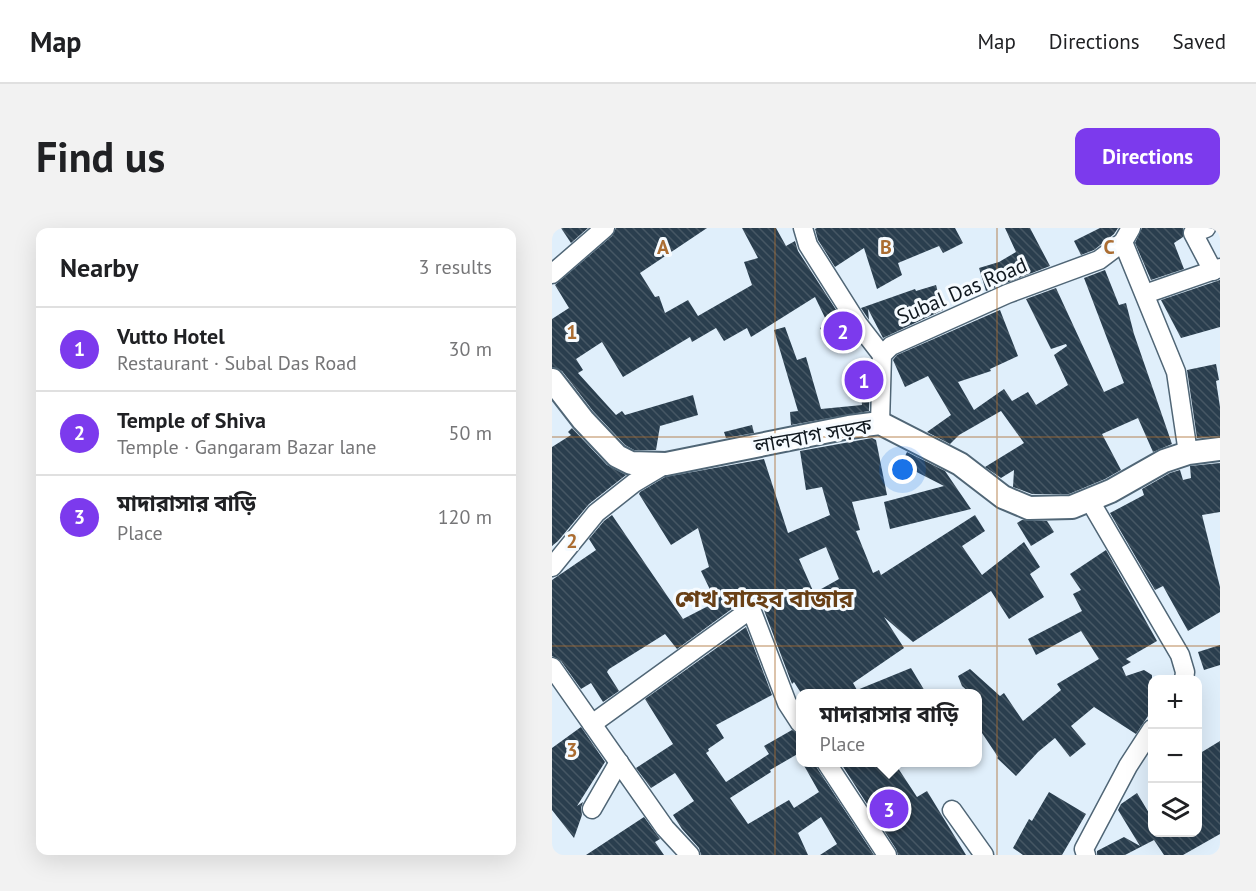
<!DOCTYPE html>
<html lang="en">
<head>
<meta charset="utf-8">
<style>
  :root { --surface:#fff; --page:#f2f2f2; --text:#202124; --muted:#757577; --line:#e0e0e0; --accent:#7c3aed }
  body { margin:0; font-family:"PT Sans","Noto Sans Bengali",sans-serif; background:var(--page); color:var(--text) }
  .controls { position:absolute; right:18px; bottom:18px; display:grid; overflow:hidden; border-radius:12px; box-shadow:0 6px 24px #0002 }
  .controls button { width:54px; height:54px; display:grid; place-items:center; padding:0; border:0; border-bottom:2px solid var(--line); background:var(--surface); color:var(--text); font:30px sans-serif }
  .you { position:absolute; left:351px; top:242px; width:21px; height:21px; margin:-15px; border:4px solid #fff; border-radius:50%; background:#1a73e8; box-shadow:0 0 0 9px #1a73e833 }
  .badge { display:grid; place-items:center; width:39px; height:39px; border-radius:50%; background:var(--accent); color:#fff; font-size:20px; font-weight:700 }
  .pin { position:absolute; translate:-50% -50%; border:3px solid #fff; box-shadow:0 2px 6px #0006 }
  .popup { position:absolute; left:244px; top:461px; width:186px; height:78px; box-sizing:border-box; display:grid; place-content:center; border-radius:12px; background:var(--surface); filter:drop-shadow(0 2px 4px #0005); font-size:20px; white-space:nowrap; color:var(--muted) }
  .popup b { font-size:22px; color:var(--text) }
  .popup::after { content:''; position:absolute; left:50%; top:100%; margin-left:-12px; border:12px solid transparent; border-top-color:var(--surface) }
  .list { margin:0; padding:0; list-style:none }
  h2 { display:flex; justify-content:space-between; align-items:center; height:78px; margin:0; padding:0 24px; font-size:26px }
  h2 small { font-size:20px; font-weight:400; color:var(--muted) }
  .list li { display:grid; grid-template-columns:39px 1fr auto; gap:18px; align-items:center; box-sizing:border-box; height:84px; padding:0 24px; border-top:2px solid var(--line) }
  .list b { display:block; font-size:22px; white-space:nowrap }
  .list p { margin:0; font-size:20px; white-space:nowrap; color:var(--muted) }
  .list em { font-size:20px; font-style:normal; color:var(--muted) }
  .icon { flex:none; width:33px; height:33px; fill:none; stroke:currentColor; stroke-width:2; stroke-linecap:round; stroke-linejoin:round }
  .map { position:relative; flex:none; width:668px; height:627px; overflow:hidden; border-radius:12px }
  header { display:flex; align-items:center; gap:36px; box-sizing:border-box; height:84px; padding:0 30px; background:var(--surface); border-bottom:2px solid var(--line) }
  header strong { font-size:28px }
  nav { display:flex; gap:33px; margin-inline-start:auto; font-size:21px }
  .intro { display:flex; align-items:center; justify-content:space-between; box-sizing:border-box; height:144px; padding:0 36px }
  h1 { margin:0; font-size:42px }
  .button { padding:15px 27px; border-radius:12px; background:var(--accent); color:#fff; font-size:21px; font-weight:700 }
  main { display:flex; gap:36px; padding:0 36px }
  aside { flex:1; background:var(--surface); border-radius:12px; box-shadow:0 6px 24px #0002 }
  .map>svg:first-child { display:block }
  .building { fill:url(#building-back-hatch); fill-rule:evenodd }
  .lines { fill:none; stroke-linecap:round; stroke-linejoin:round }
  .minor-casing { stroke:#506676; stroke-width:21 }
  .tertiary-casing { stroke:#506676; stroke-width:26 }
  .minor { stroke:#fff; stroke-width:18 }
  .tertiary { stroke:#fff; stroke-width:22 }
  .grid { fill:none; stroke:#ab6d32; stroke-width:1.5; stroke-opacity:0.55 }
  .labels { text-anchor:middle; stroke-width:6; stroke-linejoin:round; paint-order:stroke }
  .street-label { font-size:21px; fill:#10181f; stroke:#f6fbff }
  .quarter-label { font-size:24px; font-weight:bold; fill:#694016; stroke:#f6fbff }
  .grid-label { font-size:20px; text-anchor:middle; font-weight:bold; fill:#ab6d32; stroke:#f6fbff; stroke-width:6; stroke-linejoin:round; paint-order:stroke }
</style>
</head>
<body>
<header>
<strong>Map</strong>
<nav><a>Map</a><a>Directions</a><a>Saved</a></nav>
</header>
<div class="intro"><h1>Find us</h1><a class="button">Directions</a></div>
<main>
<aside>
<h2>Nearby<small>3 results</small></h2>
<ul class="list">
<li><span class="badge">1</span><div><b>Vutto Hotel</b><p>Restaurant · Subal Das Road</p></div><em>30 m</em></li>
<li><span class="badge">2</span><div><b>Temple of Shiva</b><p>Temple · Gangaram Bazar lane</p></div><em>50 m</em></li>
<li><span class="badge">3</span><div><b>মাদারাসার বাড়ি</b><p>Place</p></div><em>120 m</em></li>
</ul>
</aside>
<div class="map">
<svg width="668" height="627" viewBox="0 0 668 627">
  <defs>
    <pattern id="building-back-hatch" width="6" height="6" patternUnits="userSpaceOnUse" patternTransform="scale(1.5)"><rect width="6" height="6" fill="#2a3e4e"/><path d="M-1 5l2 2M0 0l6 6M5-1l2 2" fill="none" stroke="#465764"/></pattern>
  </defs>
  <rect width="100%" height="100%" fill="#e0effb"/>
  <g class="building">
    <polygon points="9,0 36,0 19,15"/>
    <polygon points="64,0 155,0 88,45 103,69 107,68 113,85 136,72 146,88 200,57 192,34 206,30 190,0 224,0 234,18 243,13 246,23 299,105 276,116 268,100 276,96 263,69 199,109 195,100 172,113 164,100 140,114 138,109 71,149 50,114 24,131 31,142 26,145 64,187 70,183 73,187 141,167 146,187 108,198 104,222 82,222 73,217 41,183 10,143 0,139 0,91 17,80 3,57 60,8"/>
    <polygon points="265,0 403,0 411,15 391,25 387,18 346,35 350,47 325,61 312,20 283,39 266,12 263,1"/>
    <polygon points="453,0 478,0 498,38 434,63 427,40 447,34 464,24"/>
    <polygon points="548,0 566,0 562,6 542,22 529,27 522,13"/>
    <polygon points="590,0 631,0 631,9 622,15 632,41 599,52 583,15"/>
    <polygon points="553,42 567,77 574,75 582,106 620,216 601,224 586,190 550,206 569,242 553,251 517,266 480,266 461,259 462,242 449,250 433,239 472,215 449,183 407,207 398,216 375,204 399,187 376,148 353,159 341,132 345,127 448,82 466,128 438,141 439,143 406,154 422,182 452,161 460,173 476,164 484,177 516,157 502,127 515,118 514,116 499,121 474,71 504,60 552,164 572,155 532,50"/>
    <polygon points="668,52 668,99 629,110 609,72"/>
    <polygon points="384,57 391,82 331,110 316,81 317,92 309,80 363,61 364,63"/>
    <polygon points="233,99 245,132 254,129 269,181 310,177 307,140 318,139 317,183 239,197 238,184 246,183 222,102"/>
    <polygon points="664,136 667,152 664,153 668,179 668,208 645,210 635,142"/>
    <polygon points="200,197 202,205 174,210 172,204"/>
    <polygon points="20,200 55,237 74,247 37,276 6,313 0,318 0,219 19,207 16,204"/>
    <path d="M320,210L324,212L335,267L300,274L308,302L304,303L321,345L327,342L329,347L423,287L433,303L410,318L430,347L472,314L488,339L478,346L492,369L457,391L439,363L361,414L332,389L352,420L301,455L305,462L359,440L374,465H249L242,454L240,456L210,377L206,372L200,370L192,372L125,421L113,406L57,441L55,444L67,463L51,474L39,455L29,461L9,433L0,428V352L44,322L37,311L52,293L60,287L131,391L164,374L149,343L157,339L146,300L119,317L87,266L88,264L113,249L212,231L236,305L278,287L270,259L254,262L248,223ZM274,319L287,351L262,365L247,331Z"/>
    <polygon points="355,224 393,243 419,281 338,301 332,274 392,258 349,236"/>
    <polygon points="668,235 668,284 650,287 668,359 668,384 636,403 611,358 603,362 558,285 592,267 590,261 618,245 628,242 631,252 639,250 638,238"/>
    <polygon points="470,292 495,293 502,304 479,318 465,295"/>
    <polygon points="554,322 605,413 574,431 579,434 570,439 574,448 592,442 600,447 600,482 584,506 542,479 519,498 534,516 518,529 503,510 486,524 464,548 445,530 446,529 426,499 426,465 418,465 410,458 406,448 418,441 448,468 452,465 471,493 509,462 505,456 547,431 529,403 484,427 476,411 530,383 521,366 529,362 518,346"/>
    <polygon points="194,399 220,467 164,497 172,510 156,521 157,523 154,525 174,554 217,526 212,518 240,502 249,506 249,524 218,542 219,544 178,570 196,596 237,572 242,580 267,564 250,534 263,534 265,540 322,627 268,627 285,616 269,589 246,605 256,627 149,627 147,620 130,601 121,587 142,573 123,545 99,560 84,540 121,516 93,471"/>
    <polygon points="668,417 668,437 652,442 646,424"/>
    <polygon points="29,499 53,534 25,578 31,574 29,580 30,587 22,610 0,582 0,520"/>
    <polygon points="668,513 668,606 631,627 612,627 602,612 573,627 545,627 545,623 572,609 588,618 566,582 569,576 585,565 600,590 600,604 645,604 645,527"/>
    <polygon points="288,534 342,534 365,569 375,563 414,627 346,627 344,621"/>
    <polygon points="497,564 534,586 510,627 471,627 461,620 477,591 480,593"/>
    <polygon points="92,589 108,611 103,614 112,627 34,627"/>
  </g>
  <g class="lines">
    <defs>
      <g id="minor">
        <polyline points="251,0 256,17 306,96 330,127"/>
        <polyline points="654,0 641,5 661,43"/>
        <polyline points="571,14 624,144 636,225"/>
        <polyline points="0,46 53,0"/>
        <polyline points="593,66 668,40"/>
        <polyline points="328,195 330,127 339,118 455,66 547,32 571,14 579,0"/>
        <polyline points="538,273 628,427 633,444 632,452"/>
        <polyline points="0,339 44,285 82,255 114,236"/>
        <polyline points="0,439 113,600 138,627"/>
        <polyline points="40,496 199,381 235,475 248,495"/>
        <polyline points="274,534 335,627"/>
        <polyline points="40,581 67,534"/>
        <polyline points="400,582 432,627"/>
        <polyline points="534,627 532,621 576,538 600,501"/>
      </g>
      <polyline id="tertiary" points="0,152 31,192 65,228 79,235 114,236 297,199 328,195 408,236 451,269 477,280 520,279 559,263 612,233 636,225 668,221"/>
    </defs>
    <use href="#minor" class="minor-casing"/>
    <use href="#tertiary" class="tertiary-casing"/>
    <use href="#minor" class="minor"/>
    <use href="#tertiary" class="tertiary"/>
  </g>
  <path class="grid" d="M223,0V627M445,0V627M0,209H668M0,418H668"/>
  <g class="labels">
    <g class="street-label">
      <text transform="translate(410 63) rotate(-23)" y="7">Subal Das Road</text>
      <text transform="translate(261 208) rotate(-10)" y="7">লালবাগ সড়ক</text>
    </g>
    <g class="quarter-label">
      <text x="212" y="379">শেখ সাহেব বাজার</text>
    </g>
  </g>
  <g class="grid-label">
    <text x="111" y="26">A</text>
    <text x="334" y="26">B</text>
    <text x="557" y="26">C</text>
    <text x="20" y="111">1</text>
    <text x="20" y="320">2</text>
    <text x="20" y="529">3</text>
  </g>
</svg>
<div class="controls">
<button>+</button>
<button>−</button>
<button><svg class="icon" aria-label="layers" viewBox="0 0 24 24"><path d="M12 4l9 5-9 5-9-5zM3 14l9 5 9-5"/></svg></button>
</div>
<div class="you"></div>
<div class="pin badge" style="left:312px;top:152px">1</div>
<div class="pin badge" style="left:291px;top:103px">2</div>
<div class="pin badge" style="left:337px;top:581px">3</div>
<div class="popup"><b>মাদারাসার বাড়ি</b>Place</div>
</div>
</main>
</body>
</html>
